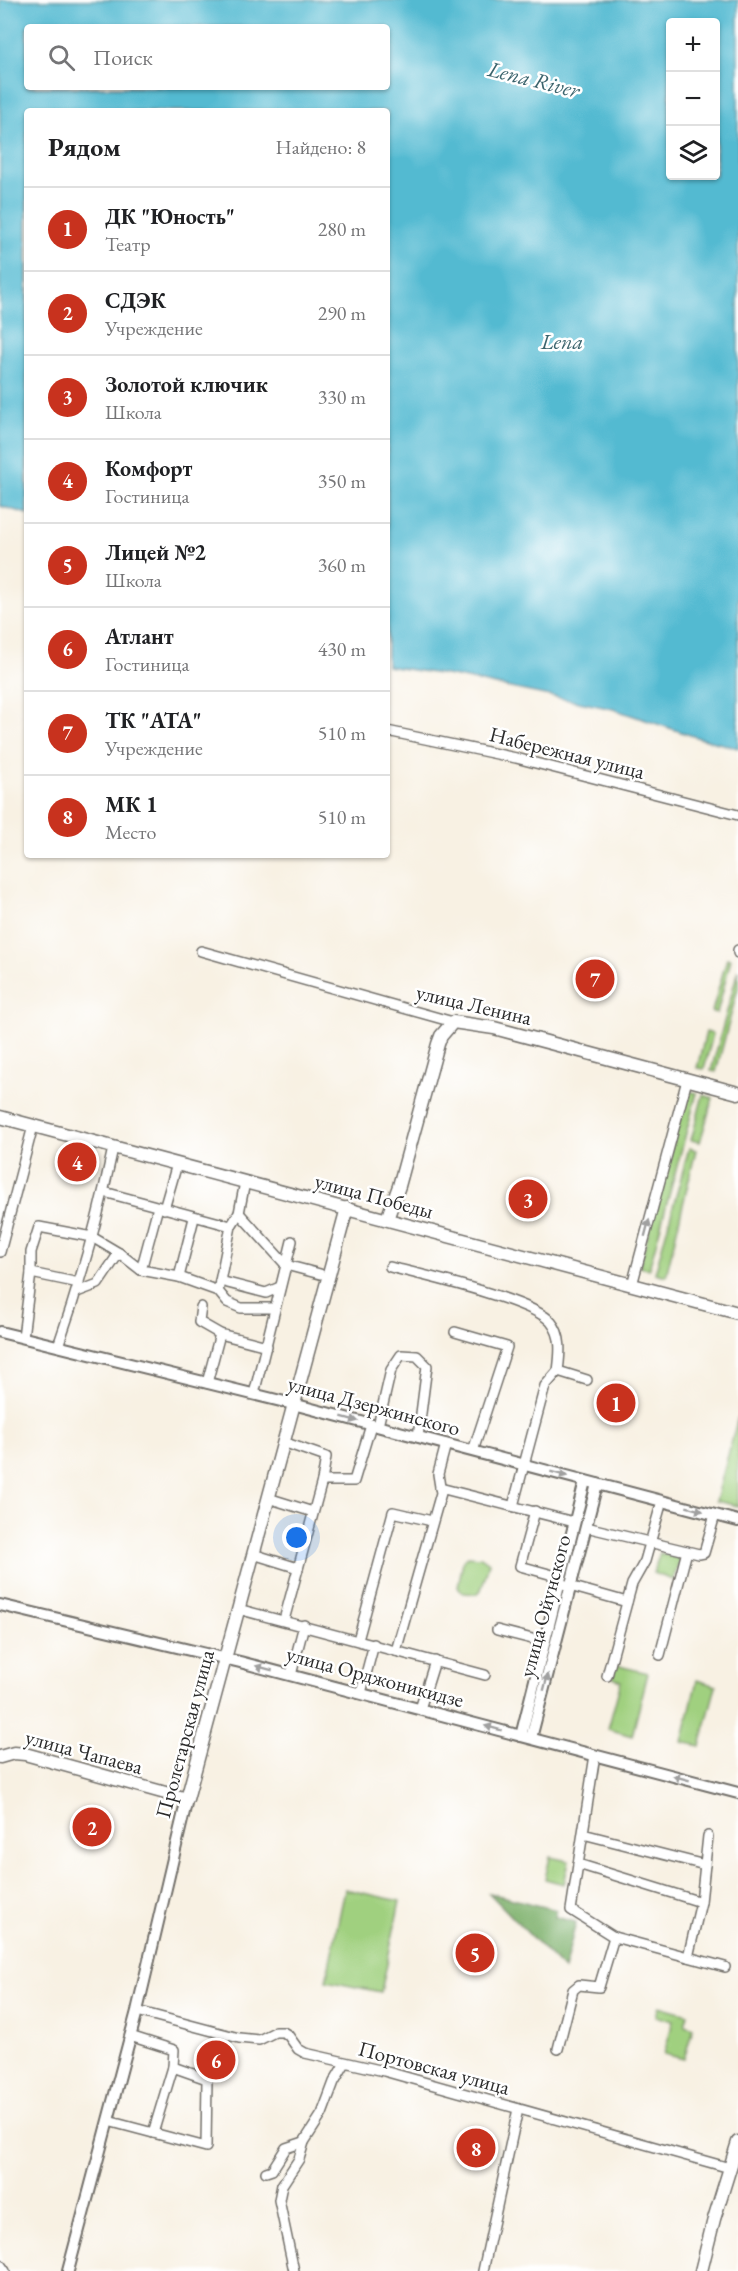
<!DOCTYPE html>
<html lang="ru">
<head>
<meta charset="utf-8">
<style>
  :root { --surface:#fff; --page:#f6f6f6; --text:#202124; --muted:#757577; --line:#e0e0e0; --accent:#c8321e }
  body { margin:0; font-family:"EB Garamond",serif; background:var(--page); color:var(--text) }
  .controls { position:absolute; right:18px; top:18px; display:grid; overflow:hidden; border-radius:6px; box-shadow:0 2px 4px #0004 }
  .controls button { width:54px; height:54px; display:grid; place-items:center; padding:0; border:0; border-bottom:2px solid var(--line); background:var(--surface); color:var(--text); font:30px sans-serif }
  .you { position:absolute; left:297px; top:1538px; width:21px; height:21px; margin:-15px; border:4px solid #fff; border-radius:50%; background:#1a73e8; box-shadow:0 0 0 9px #1a73e833 }
  .badge { display:grid; place-items:center; width:39px; height:39px; border-radius:50%; background:var(--accent); color:#fff; font-size:20px; font-weight:700 }
  .pin { position:absolute; translate:-50% -50%; border:3px solid #fff; box-shadow:0 2px 6px #0006 }
  .list { margin:0; padding:0; list-style:none }
  h2 { display:flex; justify-content:space-between; align-items:center; height:78px; margin:0; padding:0 24px; font-size:26px }
  h2 small { font-size:20px; font-weight:400; color:var(--muted) }
  .list li { display:grid; grid-template-columns:39px 1fr auto; gap:18px; align-items:center; box-sizing:border-box; height:84px; padding:0 24px; border-top:2px solid var(--line) }
  .list b { display:block; font-size:22px; white-space:nowrap }
  .list p { margin:0; font-size:20px; white-space:nowrap; color:var(--muted) }
  .list em { font-size:20px; font-style:normal; color:var(--muted) }
  .icon { flex:none; width:33px; height:33px; fill:none; stroke:currentColor; stroke-width:2; stroke-linecap:round; stroke-linejoin:round }
  .map { position:relative; flex:none; width:738px; height:2271px; overflow:hidden }
  .search { position:absolute; background:var(--surface); box-shadow:0 2px 4px #0004; left:24px; top:24px; width:366px; height:66px; display:flex; align-items:center; gap:15px; box-sizing:border-box; padding:0 21px; border-radius:6px; color:var(--muted); font-size:22px }
  .panel { position:absolute; background:var(--surface); box-shadow:0 2px 4px #0004; left:24px; top:108px; width:366px; height:750px; border-radius:6px }
  .map>svg:first-child { display:block }
  .green { fill:#a0d07f; stroke:#667e55; stroke-width:1.5 }
  .forest { fill:#80b26e; stroke:#566e4c; stroke-width:1.5 }
  .water { fill:#53bad1; stroke:#3f727e; stroke-width:1.5; fill-rule:evenodd }
  .lines { fill:none; stroke-linecap:round; stroke-linejoin:round }
  .minor-casing { stroke:#73706b; stroke-width:12 }
  .tertiary-casing { stroke:#73706b; stroke-width:14 }
  .secondary-casing { stroke:#73706b; stroke-width:15 }
  .minor { stroke:#fff; stroke-width:9 }
  .tertiary { stroke:#fff; stroke-width:10 }
  .secondary { stroke:#fff; stroke-width:12 }
  .oneway { fill:#a0a0a0 }
  .labels { text-anchor:middle; stroke-width:5; stroke-linejoin:round; paint-order:stroke }
  .street-label { font-size:21px; fill:#2b2b2b; stroke:#fff }
  .water-label { font-size:22px; font-style:italic; fill:#3b646d; stroke:#fff }
</style>
</head>
<body>
<div class="map">
<svg width="738" height="2271" viewBox="0 0 738 2271">
  <rect width="100%" height="100%" fill="#fff"/>
  <filter id="ink" filterUnits="userSpaceOnUse"><feTurbulence type="fractalNoise" baseFrequency=".0167" numOctaves="2"/><feDisplacementMap in="SourceGraphic" scale="12" xChannelSelector="R" yChannelSelector="G"/><feConvolveMatrix kernelMatrix="1 2 1 2 8 2 1 2 1" color-interpolation-filters="sRGB"/></filter>
  <filter id="wash" filterUnits="userSpaceOnUse"><feTurbulence type="fractalNoise" baseFrequency=".008" numOctaves="4" result="noise"/><feDisplacementMap in="SourceGraphic" scale="24" xChannelSelector="R" yChannelSelector="G"/><feGaussianBlur stdDeviation="1.35" result="paint"/><feColorMatrix in="noise" values="0 0 0 0 0 0 0 0 0 0 0 0 0 0 0 0 0 1.4 0 .05"/><feComposite in="paint" operator="in"/></filter>
  <g filter="url(#wash)">
    <rect width="100%" height="100%" fill="#f8f1e3"/>
    <g class="green">
      <polygon points="727,958 731,959 717,1013 712,1012"/>
      <polygon points="738,970 738,988 716,1072 711,1071"/>
      <polygon points="706,1032 713,1034 704,1069 697,1068"/>
      <polygon points="687,1091 697,1093 649,1269 639,1267"/>
      <polygon points="703,1095 713,1098 700,1142 691,1140"/>
      <polygon points="689,1148 696,1150 666,1276 655,1273"/>
      <polygon points="738,1417 738,1506 716,1501"/>
      <polygon points="660,1553 680,1559 673,1580 653,1573"/>
      <polygon points="467,1556 481,1557 489,1563 481,1590 477,1594 464,1593 458,1587 463,1561"/>
      <polygon points="615,1665 648,1673 632,1736 608,1729 621,1681 613,1678"/>
      <polygon points="697,1680 716,1686 700,1746 682,1742"/>
      <polygon points="550,1857 569,1861 564,1884 545,1879"/>
      <polygon points="345,1889 400,1901 381,1992 326,1981"/>
      <polygon points="659,2006 688,2014 685,2025 693,2028 684,2059 664,2054 673,2021 656,2016"/>
    </g>
    <polygon class="forest" points="489,1893 557,1910 555,1917 576,1922 564,1970"/>
    <path class="water" d="M0,0H738V748L699,738L613,709L452,676L387,666V111H27V514L0,506ZM670,22H716V176H670ZM27,27H387V87H27Z"/>
  </g>
  <g filter="url(#ink)">
    <g class="lines">
      <defs>
        <g id="minor">
          <polyline points="387,731 516,758 738,815"/>
          <polyline points="738,950 738,953"/>
          <polyline points="201,951 453,1022"/>
          <polyline points="104,1192 231,1226"/>
          <polyline points="164,1209 177,1164"/>
          <polyline points="239,1213 286,1265 320,1274"/>
          <polyline points="0,1252 33,1126"/>
          <path d="M390,1267C422,1275 533,1300 551,1322C563,1336 560,1355 558,1371"/>
          <polyline points="141,1270 158,1207"/>
          <polyline points="31,1273 79,1283"/>
          <polyline points="179,1277 194,1218"/>
          <polyline points="220,1281 266,1293 280,1287"/>
          <polyline points="632,1285 687,1080"/>
          <polyline points="218,1291 231,1226 239,1213 245,1182"/>
          <polyline points="77,1292 98,1284 119,1253"/>
          <polyline points="201,1307 199,1322 220,1334 267,1346"/>
          <polyline points="455,1332 507,1347 473,1451"/>
          <polyline points="23,1337 31,1273 31,1252 39,1227 92,1237 119,1253 141,1270 179,1277 218,1291 227,1302 241,1308 275,1308"/>
          <path d="M58,1346C81,1281 99,1215 113,1148"/>
          <polyline points="207,1383 220,1334"/>
          <polyline points="254,1394 292,1241"/>
          <polyline points="378,1426 391,1370 401,1355 417,1356 427,1366 418,1437"/>
          <polyline points="283,1442 326,1457 322,1481 284,1620"/>
          <polyline points="322,1481 354,1481 371,1425"/>
          <polyline points="440,1488 574,1522"/>
          <polyline points="268,1498 313,1512"/>
          <polyline points="513,1506 545,1386 558,1371 587,1380"/>
          <polyline points="535,1511 520,1566 560,1577"/>
          <polyline points="586,1527 699,1554 704,1553 715,1515"/>
          <polyline points="253,1554 298,1568"/>
          <polyline points="559,1583 627,1602"/>
          <polyline points="238,1609 485,1675"/>
          <polyline points="497,1630 544,1642"/>
          <polyline points="358,1640 393,1512 432,1521"/>
          <polyline points="396,1651 441,1493 438,1474 446,1444"/>
          <polyline points="660,1655 687,1551"/>
          <polyline points="291,1675 304,1625"/>
          <polyline points="607,1676 632,1584 645,1561 662,1501"/>
          <polyline points="361,1693 374,1644"/>
          <polyline points="420,1709 435,1661"/>
          <polyline points="595,1755 571,1910 614,1937 725,1967"/>
          <polyline points="583,1834 705,1865"/>
          <polyline points="578,1864 701,1902"/>
          <polyline points="688,1957 701,1902 708,1836"/>
          <polyline points="137,2011 239,2038 259,2040 275,2032 283,2032 288,2035 298,2049 305,2053 384,2071 730,2168"/>
          <polyline points="558,2049 573,1990 579,1985 599,1987 614,1937"/>
          <polyline points="108,2121 206,2147 207,2079 173,2067 174,2050 130,2036"/>
          <polyline points="153,2133 173,2067"/>
          <polyline points="266,2172 272,2170 286,2148 304,2142"/>
          <polyline points="0,2264 5,2271"/>
          <polyline points="294,2271 279,2200 282,2185 299,2159 304,2142 322,2114 334,2082 345,2063"/>
          <polyline points="483,2271 518,2109"/>
        </g>
        <g id="tertiary">
          <polyline points="0,1332 293,1404 738,1521"/>
          <polyline points="0,1605 240,1662 738,1793"/>
          <polyline points="521,1736 585,1481"/>
          <polyline points="531,1738 597,1484"/>
          <polyline points="68,2271 137,2011 187,1799"/>
        </g>
        <g id="secondary">
          <polyline points="0,1117 738,1313"/>
          <polyline points="387,1219 399,1186 438,1044 441,1036 453,1022 494,1028 738,1093"/>
          <polyline points="0,1757 14,1753 25,1754 187,1799 347,1208"/>
          <polyline points="701,2271 714,2219 738,2142"/>
        </g>
      </defs>
      <use href="#minor" class="minor-casing"/>
      <use href="#tertiary" class="tertiary-casing"/>
      <use href="#secondary" class="secondary-casing"/>
      <use href="#minor" class="minor"/>
      <use href="#tertiary" class="tertiary"/>
      <use href="#secondary" class="secondary"/>
    </g>
    <defs><path id="oneway-solid" d="M-6-.8H1V-3.2L6.5 0L1 3.2V.8H-6Z" transform="scale(1.5)"/></defs>
    <g class="oneway">
      <use href="#oneway-solid" transform="translate(647 1228) rotate(-75)"/>
      <use href="#oneway-solid" transform="translate(350 1419) rotate(15)"/>
      <use href="#oneway-solid" transform="translate(559 1474) rotate(15)"/>
      <use href="#oneway-solid" transform="translate(695 1509) rotate(15)"/>
      <use href="#oneway-solid" transform="translate(264 1668) rotate(-165)"/>
      <use href="#oneway-solid" transform="translate(546 1682) rotate(-75)"/>
      <use href="#oneway-solid" transform="translate(493 1728) rotate(-165)"/>
      <use href="#oneway-solid" transform="translate(681 1778) rotate(-165)"/>
    </g>
  </g>
  <g class="labels">
    <g class="street-label">
      <text transform="translate(567 753) rotate(14)" y="7">Набережная улица</text>
      <text transform="translate(474 1005) rotate(13)" y="7">улица Ленина</text>
      <text transform="translate(374 1196) rotate(15)" y="7">улица Победы</text>
      <text transform="translate(374 1406) rotate(15)" y="7">улица Дзержинского</text>
      <text transform="translate(545 1606) rotate(-75)" y="7">улица Ойунского</text>
      <text transform="translate(375 1677) rotate(15)" y="7">улица Орджоникидзе</text>
      <text transform="translate(185 1734) rotate(-75)" y="7">Пролетарская улица</text>
      <text transform="translate(84 1752) rotate(15)" y="7">улица Чапаева</text>
      <text transform="translate(434 2068) rotate(15)" y="7">Портовская улица</text>
    </g>
    <g class="water-label">
      <text transform="translate(534 79) rotate(14)" y="8">Lena River</text>
      <text x="562" y="349">Lena</text>
    </g>
  </g>
</svg>
<div class="controls">
<button>+</button>
<button>−</button>
<button><svg class="icon" aria-label="layers" viewBox="0 0 24 24"><path d="M12 4l9 5-9 5-9-5zM3 14l9 5 9-5"/></svg></button>
</div>
<div class="you"></div>
<div class="pin badge" style="left:616px;top:1403px">1</div>
<div class="pin badge" style="left:92px;top:1827px">2</div>
<div class="pin badge" style="left:528px;top:1199px">3</div>
<div class="pin badge" style="left:77px;top:1162px">4</div>
<div class="pin badge" style="left:475px;top:1953px">5</div>
<div class="pin badge" style="left:216px;top:2060px">6</div>
<div class="pin badge" style="left:595px;top:979px">7</div>
<div class="pin badge" style="left:476px;top:2148px">8</div>
<div class="search"><svg class="icon" aria-label="search" viewBox="0 0 24 24"><circle cx="10" cy="10" r="6"/><path d="M15 15l6 6"/></svg>Поиск</div>
<section class="panel">
<h2>Рядом<small>Найдено: 8</small></h2>
<ul class="list">
<li><span class="badge">1</span><div><b>ДК &quot;Юность&quot;</b><p>Театр</p></div><em>280 m</em></li>
<li><span class="badge">2</span><div><b>СДЭК</b><p>Учреждение</p></div><em>290 m</em></li>
<li><span class="badge">3</span><div><b>Золотой ключик</b><p>Школа</p></div><em>330 m</em></li>
<li><span class="badge">4</span><div><b>Комфорт</b><p>Гостиница</p></div><em>350 m</em></li>
<li><span class="badge">5</span><div><b>Лицей №2</b><p>Школа</p></div><em>360 m</em></li>
<li><span class="badge">6</span><div><b>Атлант</b><p>Гостиница</p></div><em>430 m</em></li>
<li><span class="badge">7</span><div><b>ТК &quot;АТА&quot;</b><p>Учреждение</p></div><em>510 m</em></li>
<li><span class="badge">8</span><div><b>МК 1</b><p>Место</p></div><em>510 m</em></li>
</ul>
</section>
</div>
</body>
</html>
